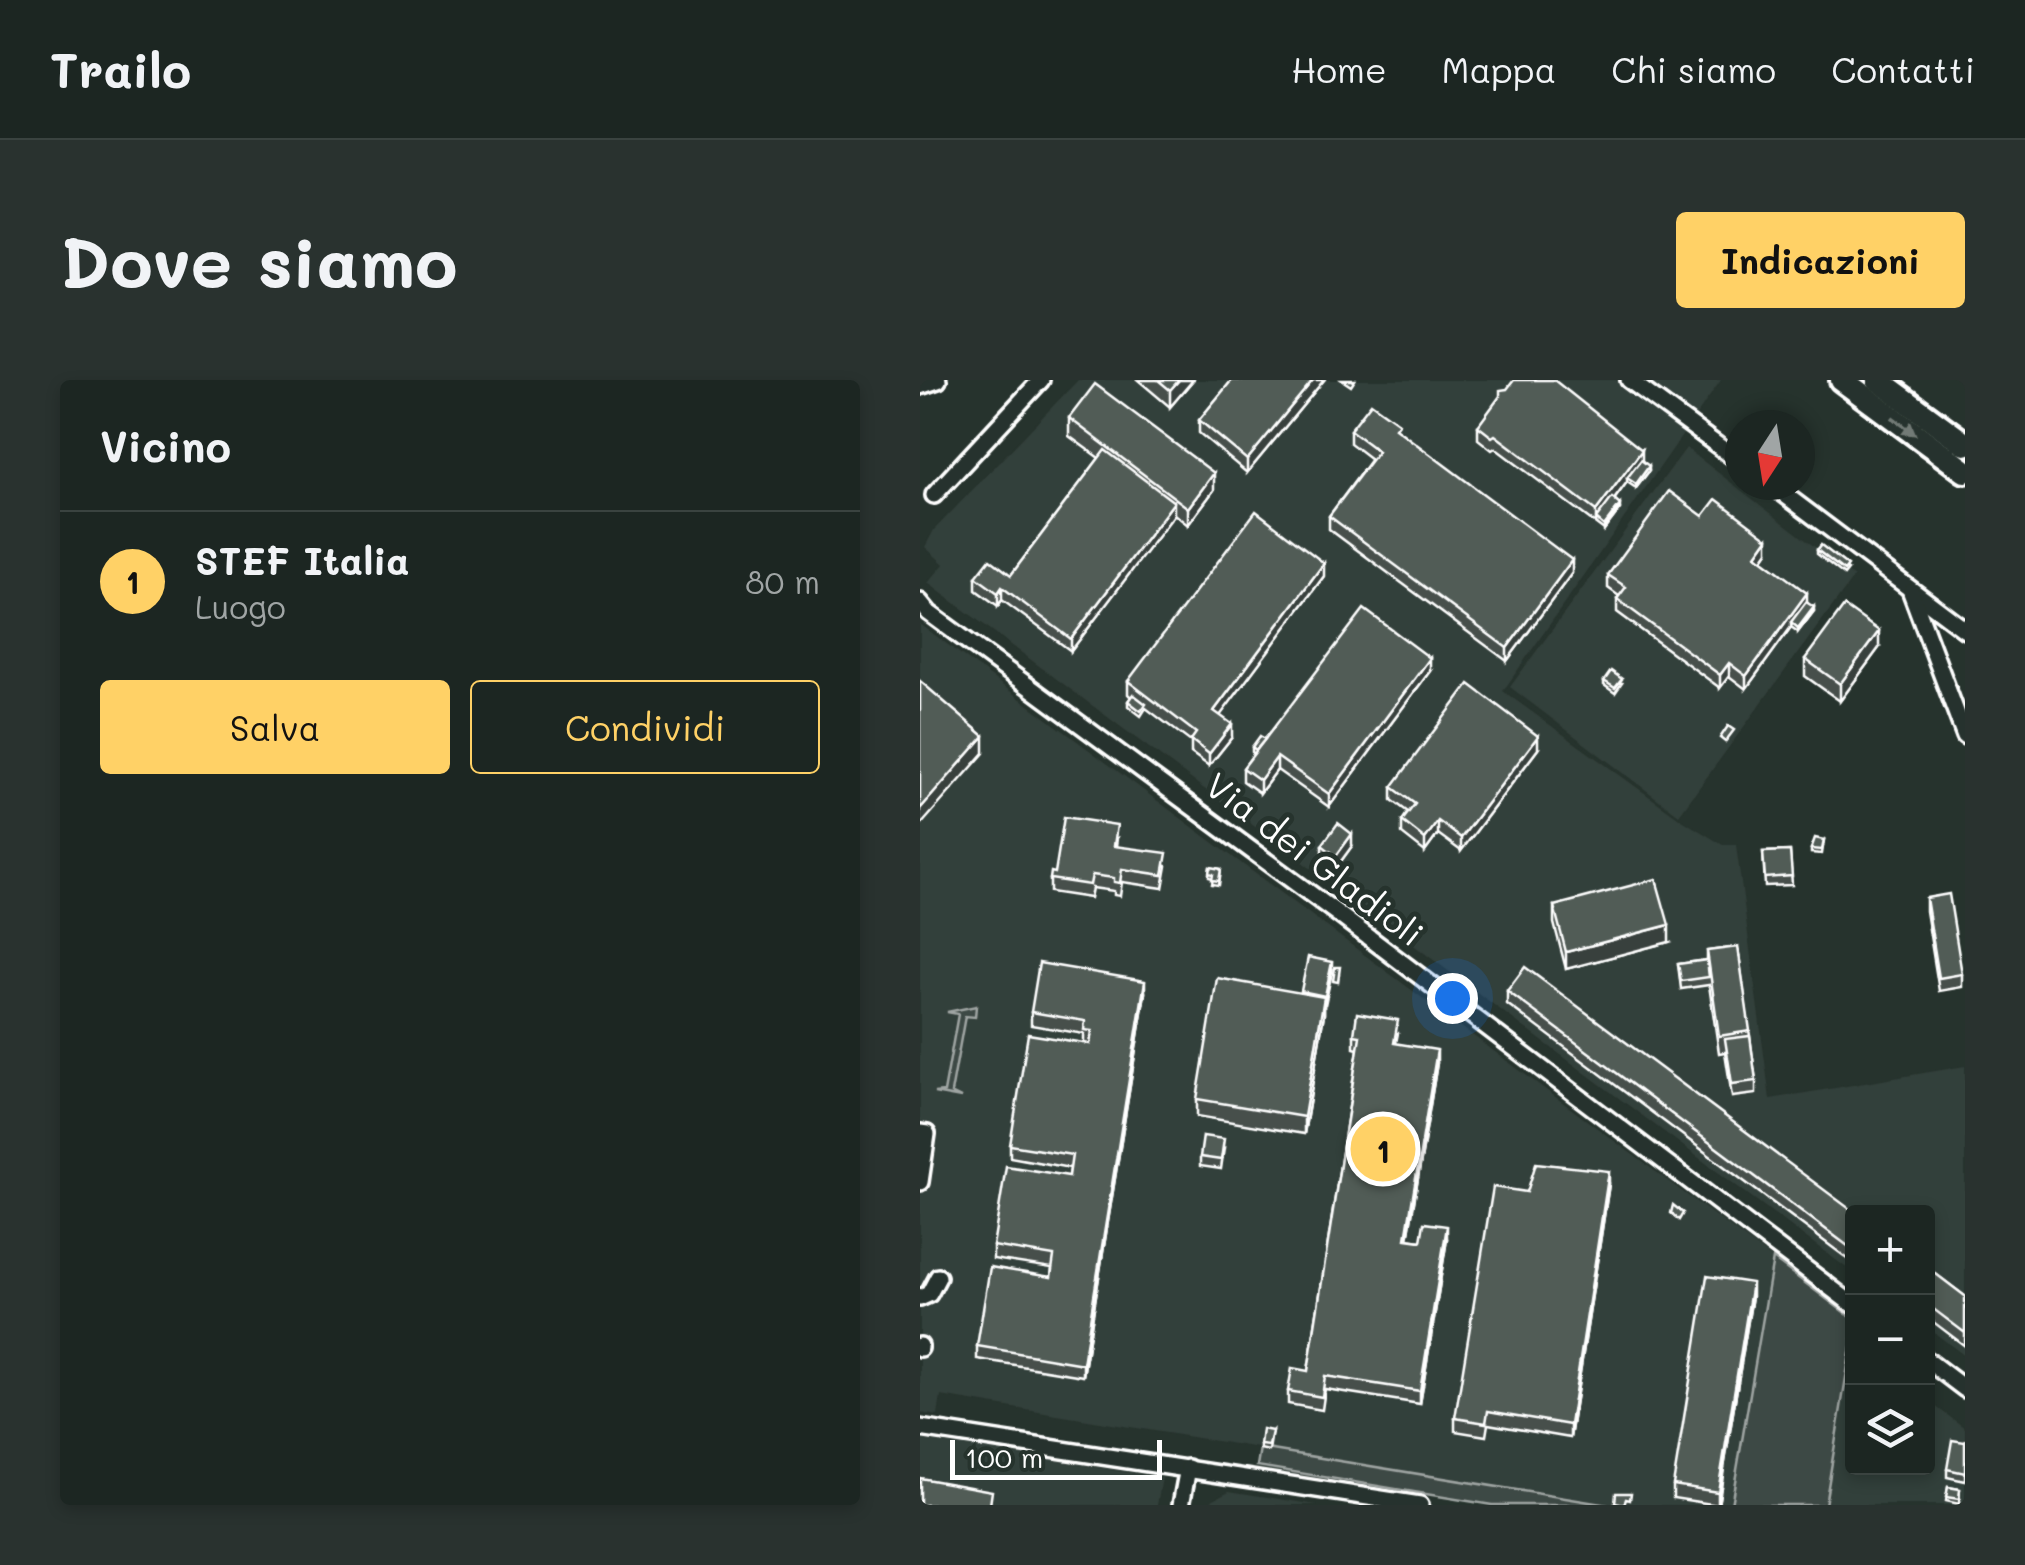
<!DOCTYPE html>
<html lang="it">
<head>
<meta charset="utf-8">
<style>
  :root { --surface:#1c2622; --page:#29322f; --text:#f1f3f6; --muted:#a0a5a5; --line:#3a4340; --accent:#ffd166 }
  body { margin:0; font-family:Mali,sans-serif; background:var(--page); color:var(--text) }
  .controls { position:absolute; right:30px; bottom:30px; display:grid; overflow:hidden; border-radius:10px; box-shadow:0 5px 15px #0003 }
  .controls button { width:90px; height:90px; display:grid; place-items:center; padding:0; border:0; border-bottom:2px solid var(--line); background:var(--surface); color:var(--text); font:50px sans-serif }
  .compass { position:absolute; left:805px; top:30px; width:90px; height:90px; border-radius:50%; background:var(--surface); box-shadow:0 5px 15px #0003; rotate:192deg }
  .scale { position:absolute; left:30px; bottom:25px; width:212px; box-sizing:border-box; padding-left:10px; border:5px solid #fff; border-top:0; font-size:28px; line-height:35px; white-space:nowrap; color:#fff; -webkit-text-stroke:8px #26332d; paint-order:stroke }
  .you { position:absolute; left:532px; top:618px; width:35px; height:35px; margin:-25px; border:8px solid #fff; border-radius:50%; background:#1a73e8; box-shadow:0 0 0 15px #1a73e833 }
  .badge { display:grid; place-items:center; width:65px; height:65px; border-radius:50%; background:var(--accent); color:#111; font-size:32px; font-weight:700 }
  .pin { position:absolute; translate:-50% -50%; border:5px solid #fff; box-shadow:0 2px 10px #0006 }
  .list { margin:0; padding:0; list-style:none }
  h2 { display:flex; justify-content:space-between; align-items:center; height:130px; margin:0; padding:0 40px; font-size:42px }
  h2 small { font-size:32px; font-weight:400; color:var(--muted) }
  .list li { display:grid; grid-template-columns:65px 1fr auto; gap:30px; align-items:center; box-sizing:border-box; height:140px; padding:0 40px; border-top:2px solid var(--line) }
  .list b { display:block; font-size:38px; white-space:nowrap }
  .list p { margin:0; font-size:32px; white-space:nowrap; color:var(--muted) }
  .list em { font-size:32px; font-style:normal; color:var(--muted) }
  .actions { display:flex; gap:20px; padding:30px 40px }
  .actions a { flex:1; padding:22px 0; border:2px solid var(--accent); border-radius:10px; text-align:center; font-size:35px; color:var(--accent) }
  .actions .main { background:var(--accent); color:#111 }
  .icon { flex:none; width:55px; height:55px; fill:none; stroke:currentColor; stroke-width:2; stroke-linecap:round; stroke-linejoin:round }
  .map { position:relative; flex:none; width:1045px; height:1125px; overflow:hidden; border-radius:10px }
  header { display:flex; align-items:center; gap:60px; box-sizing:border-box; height:140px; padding:0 50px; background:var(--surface); border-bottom:2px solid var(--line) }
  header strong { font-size:48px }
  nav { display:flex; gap:55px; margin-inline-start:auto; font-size:35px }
  .intro { display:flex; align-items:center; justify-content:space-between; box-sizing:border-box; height:240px; padding:0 60px }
  h1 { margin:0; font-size:70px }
  .button { padding:25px 45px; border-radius:10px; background:var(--accent); color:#111; font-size:35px; font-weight:700 }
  main { display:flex; gap:60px; padding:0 60px }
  aside { flex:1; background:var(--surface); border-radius:10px; box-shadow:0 5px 15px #0003 }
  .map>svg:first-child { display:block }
  .built { fill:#333f3a }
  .green { fill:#3e4944; stroke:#9ea4a2; stroke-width:2.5 }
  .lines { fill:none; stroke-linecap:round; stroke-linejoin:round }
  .minor-casing { stroke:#fff; stroke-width:22 }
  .highway-casing { stroke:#fff; stroke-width:30 }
  .minor { stroke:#26332d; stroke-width:15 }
  .highway { stroke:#26332d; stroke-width:22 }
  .wall { fill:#464f4b; stroke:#fff; stroke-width:2.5 }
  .shaded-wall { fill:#39403d; stroke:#fff; stroke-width:2.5 }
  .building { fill:#515c57; stroke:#fff; stroke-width:2.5 }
  .oneway { fill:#727a76 }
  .labels { text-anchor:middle; stroke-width:10; stroke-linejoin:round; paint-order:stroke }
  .street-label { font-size:35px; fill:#fff; stroke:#26332d }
</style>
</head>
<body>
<header>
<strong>Trailo</strong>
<nav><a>Home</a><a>Mappa</a><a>Chi siamo</a><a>Contatti</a></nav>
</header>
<div class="intro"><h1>Dove siamo</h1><a class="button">Indicazioni</a></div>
<main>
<aside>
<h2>Vicino<small></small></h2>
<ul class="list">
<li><span class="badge">1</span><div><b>STEF Italia</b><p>Luogo</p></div><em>80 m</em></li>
</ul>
<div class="actions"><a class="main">Salva</a><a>Condividi</a></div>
</aside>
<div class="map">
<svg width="1045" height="1125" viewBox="0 0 1045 1125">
  <rect width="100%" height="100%" fill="#26332d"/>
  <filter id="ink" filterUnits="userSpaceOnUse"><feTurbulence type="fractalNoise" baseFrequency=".01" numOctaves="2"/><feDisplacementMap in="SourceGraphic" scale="20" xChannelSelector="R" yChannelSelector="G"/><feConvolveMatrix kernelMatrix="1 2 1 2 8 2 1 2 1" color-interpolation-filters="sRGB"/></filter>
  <g filter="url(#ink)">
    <g class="built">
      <polygon points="158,0 801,0 583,311 762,440 803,465 816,465 850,719 1045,686 1045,976 1008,948 1008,832 932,832 932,892 8,203 24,184 5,167 14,150"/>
      <polygon points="766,68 934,197 759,435 590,307"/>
      <polygon points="0,244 853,879 811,1125 688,1125 21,1016 18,1036 0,1033"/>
      <polygon points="932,965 932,1088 1008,1088 1008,1021 1045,1048 1045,1125 905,1125"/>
      <polygon points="0,1057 242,1098 237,1125 0,1125"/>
      <polygon points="309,1111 397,1125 290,1125 290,1121"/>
    </g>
    <g class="green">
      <polygon points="56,626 55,637 45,636 31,713 41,718 14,713 24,712 38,634 27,632"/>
      <polygon points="853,879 932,938 932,961 905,1125 811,1125"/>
      <polygon points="340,1068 688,1125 572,1125 337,1086"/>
    </g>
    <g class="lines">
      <defs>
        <g id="minor">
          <polyline points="709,0 820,82"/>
          <polyline points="0,6 18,0"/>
          <polyline points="852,105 1045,250"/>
          <polyline points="14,115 121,0"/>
          <polyline points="991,212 1045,356"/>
          <polyline points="0,222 9,233 418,534 932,924"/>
          <polyline points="0,753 7,754 0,802"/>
          <polyline points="0,918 9,914 18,897"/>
          <polyline points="0,966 0,968"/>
          <polyline points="1008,981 1045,1009"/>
          <polyline points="0,1048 500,1125"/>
          <polyline points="261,1125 268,1088"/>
        </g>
        <g id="highway">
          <polyline points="922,0 1045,91"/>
          <polyline points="958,0 1045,64"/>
        </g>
      </defs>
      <use href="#minor" class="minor-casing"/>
      <use href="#highway" class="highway-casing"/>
      <use href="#minor" class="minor"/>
      <use href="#highway" class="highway"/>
    </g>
    <g class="wall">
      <polygon points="218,0 273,0 250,27"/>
      <polygon points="312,0 404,0 327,93 279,53 279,40"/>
      <polygon points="149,38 294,110 268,145 254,134 151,271 82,220 78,226 56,210 56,197 91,195 179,78 149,56"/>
      <polygon points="558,46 722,81 729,91 716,108 707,102 694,120 700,129 684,150 575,68 572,70 558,59"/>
      <polygon points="430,50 479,51 652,193 587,281 409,149 409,136 451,79 430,63"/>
      <polygon points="783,136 848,171 842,180 887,222 894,231 878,252 871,247 826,309 809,296 800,308 697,232 697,219 699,216 688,208 688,195"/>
      <polygon points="897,170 928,190 924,195 897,174"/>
      <polygon points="404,196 300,335 312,357 289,386 271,373 271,362 226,328 221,336 208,326 208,321 211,317 208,314 208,301"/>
      <polygon points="959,268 920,321 885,296 885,279"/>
      <polygon points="510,291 409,427 357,390 340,413 323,401 323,388 334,373 332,372 332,367 345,359"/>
      <polygon points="684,301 702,303 695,313 684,305"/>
      <polygon points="618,369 541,471 518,454 505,472 482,454 482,441 488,432 472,420 472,407"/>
      <polygon points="197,458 196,466 247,486 243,508 202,502 200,516 194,515 194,511 172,508 170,518 130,512 130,499 135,493"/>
      <polygon points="904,460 902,474 891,473 891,469"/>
      <polygon points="402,465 432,466 416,488 402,478"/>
      <polygon points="870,471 872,505 845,506 843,472"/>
      <polygon points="290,487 301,489 299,505 292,504 293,498 289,497"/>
      <polygon points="1006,518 1042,594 1042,607 1019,611 1006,531"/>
      <polygon points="634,526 749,562 646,589 634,543"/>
      <polygon points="818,567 836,701 836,714 812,717 805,672 799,673 789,605 761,609 758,584 787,580 787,571"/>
      <polygon points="412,591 404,625 404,634 384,754 277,736 277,719 381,613"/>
      <polygon points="587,611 932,832 932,882 587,624"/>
      <polygon points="225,613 163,996 57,979 57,966 131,897 132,888 73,879 73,866 149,796 150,788 90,777 90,765 164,663 164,654 111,645 111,632"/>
      <polygon points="478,653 476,663 517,683 488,859 501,861 527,859 500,1024 405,1009 402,1030 368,1024 368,1011 388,991 438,669 434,668 434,655"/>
      <polygon points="304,768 301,789 280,786 280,777"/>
      <polygon points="689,804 650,1058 568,1044 566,1056 535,1051 535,1038 607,812"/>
      <polygon points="1008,888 1045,916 1045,966 1008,938"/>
      <polygon points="832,916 798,1125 753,1118 753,1105"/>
      <polygon points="352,1051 349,1071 340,1069 340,1065"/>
      <polygon points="1045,1062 1045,1101 1027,1097 1027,1089"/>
      <polygon points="1028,1107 1040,1109 1039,1124 1026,1121"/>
    </g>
    <g class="shaded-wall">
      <polygon points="259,0 273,0 250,27 250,10"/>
      <polygon points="393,0 404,0 327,93 327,80"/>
      <polygon points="722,70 722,83 707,98 707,102 678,141 676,139 676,144 676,131"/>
      <polygon points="729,86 729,91 716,108 716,104"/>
      <polygon points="294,93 294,110 268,145 268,128"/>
      <polygon points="254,122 254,135 151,271 151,259"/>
      <polygon points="700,125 700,129 684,150 684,146"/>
      <polygon points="848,158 848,171 836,188 836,175"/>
      <polygon points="652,180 652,193 587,281 587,268"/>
      <polygon points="404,183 404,196 294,344 294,331"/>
      <polygon points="82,207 82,220 78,226 78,213"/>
      <polygon points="887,213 887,226 871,242 871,247 826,309 826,296"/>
      <polygon points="894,227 894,231 878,252 878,248"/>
      <polygon points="959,251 959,268 920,321 920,304"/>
      <polygon points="510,278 510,291 409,427 409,414"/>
      <polygon points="809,283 809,296 800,308 800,295"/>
      <polygon points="312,344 312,357 289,386 289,374"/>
      <polygon points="64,356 64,373 0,446 0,429"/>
      <polygon points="618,356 618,369 541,471 541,458"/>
      <polygon points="357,377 357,390 340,413 340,400"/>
      <polygon points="518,441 518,454 505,472 505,459"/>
      <polygon points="432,454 432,466 416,488 416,476"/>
      <polygon points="749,545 749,562 646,589 646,572"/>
      <polygon points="412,582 412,591 405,625 405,616"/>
      <polygon points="225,601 225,613 163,996 163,984"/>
      <polygon points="404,617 404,634 384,754 384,737"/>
      <polygon points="517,670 517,683 486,871 486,859"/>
      <polygon points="689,791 689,804 650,1058 650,1045"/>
      <polygon points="527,846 527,859 500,1024 500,1011"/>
      <polygon points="832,903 832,916 798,1125 798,1112"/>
    </g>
    <g class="building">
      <polygon points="238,0 259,0 250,10"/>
      <polygon points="312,0 393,0 327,80 279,40"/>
      <polygon points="422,0 435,0 431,6"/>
      <polygon points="594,0 634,0 722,70 676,131 575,55 572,57 558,46 580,16 580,10 587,9"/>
      <polygon points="175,4 294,93 268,128 149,38"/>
      <polygon points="451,23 479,43 475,48 652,180 587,268 409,136 458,71 430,50"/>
      <polygon points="185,70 254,122 151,259 82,207 78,213 56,197 70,179 91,195"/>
      <polygon points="721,80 729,86 716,104 707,98"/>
      <polygon points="749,111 783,136 796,119 848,158 836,175 887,213 826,296 809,283 800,295 697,219 706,207 688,195"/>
      <polygon points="692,118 700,125 684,146 676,139"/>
      <polygon points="336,131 404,183 294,331 312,344 289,374 271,360 276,353 208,301"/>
      <polygon points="901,165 928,186 924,191 897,170"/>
      <polygon points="886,222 894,227 878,248 871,242"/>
      <polygon points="924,226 959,251 920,304 885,279"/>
      <polygon points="444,229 510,278 409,414 357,377 340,400 323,388"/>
      <polygon points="691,291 702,299 695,308 684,301"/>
      <polygon points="0,301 64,356 0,429"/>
      <polygon points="549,304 618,356 541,458 518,441 505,459 482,441 495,424 472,407"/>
      <polygon points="213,314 226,324 221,331 208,321"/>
      <polygon points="808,346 814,350 805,362 800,358"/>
      <polygon points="340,356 345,359 336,370 332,367"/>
      <polygon points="144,437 197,445 194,466 247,473 243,495 202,489 200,503 194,502 194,498 172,495 170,505 130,499 131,492 135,493"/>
      <polygon points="418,443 432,454 416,476 402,465"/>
      <polygon points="895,458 904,460 902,470 891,469"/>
      <polygon points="870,471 872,496 845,498 843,472"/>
      <polygon points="290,487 301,489 299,501 292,500 293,494 289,493"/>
      <polygon points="736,499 749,545 646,572 634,526"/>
      <polygon points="1029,514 1042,594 1019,598 1006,518"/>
      <polygon points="818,567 830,651 799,656 787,571"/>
      <polygon points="388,577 412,582 405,616 381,611"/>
      <polygon points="787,580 789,597 761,601 758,584"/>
      <polygon points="119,583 225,601 163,984 57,966 70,887 131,897 134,876 73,866 86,786 149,796 152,775 90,765 108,654 170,664 172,651 164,650 165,641 111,632"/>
      <polygon points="415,587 420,587 418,602 413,601"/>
      <polygon points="605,587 934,832 932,869 587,611"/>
      <polygon points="297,598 404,617 384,737 277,719"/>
      <polygon points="437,633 478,640 474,663 517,670 486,859 501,861 504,843 527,846 500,1011 405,996 402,1017 368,1011 372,988 388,991 440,656 434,655"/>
      <polygon points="830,656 836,701 812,704 805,659"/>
      <polygon points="283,756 304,759 301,780 280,777"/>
      <polygon points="616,783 689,791 650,1045 568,1031 566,1043 535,1038 573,807 607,812"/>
      <polygon points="753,825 763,833 759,840 751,833"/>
      <polygon points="1008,888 1045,916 1045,953 1008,925"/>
      <polygon points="787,896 832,903 798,1112 753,1105"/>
      <polygon points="342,1049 352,1051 349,1066 340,1065"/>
      <polygon points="1032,1060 1045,1062 1045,1093 1027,1089"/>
      <polygon points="0,1098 72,1111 70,1125 0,1125"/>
      <polygon points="1028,1107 1040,1109 1039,1119 1026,1117"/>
      <polygon points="696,1113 711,1113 710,1120 706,1119 704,1125 695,1123"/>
    </g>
    <defs><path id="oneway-solid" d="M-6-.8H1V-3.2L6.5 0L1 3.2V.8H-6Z" transform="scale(2.5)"/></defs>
    <use class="oneway" href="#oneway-solid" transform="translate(984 46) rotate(37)"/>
  </g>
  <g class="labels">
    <g class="street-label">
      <text transform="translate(394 480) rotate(37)" y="12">Via dei Gladioli</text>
    </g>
  </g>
</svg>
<div class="controls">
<button>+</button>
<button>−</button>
<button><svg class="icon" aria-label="layers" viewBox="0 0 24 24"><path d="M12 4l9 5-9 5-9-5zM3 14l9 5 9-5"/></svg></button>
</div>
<svg class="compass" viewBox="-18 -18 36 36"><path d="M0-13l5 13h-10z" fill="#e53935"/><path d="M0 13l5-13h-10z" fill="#a0a5a5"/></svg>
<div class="scale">100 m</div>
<div class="you"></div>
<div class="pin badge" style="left:463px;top:769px">1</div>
</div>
</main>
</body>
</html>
